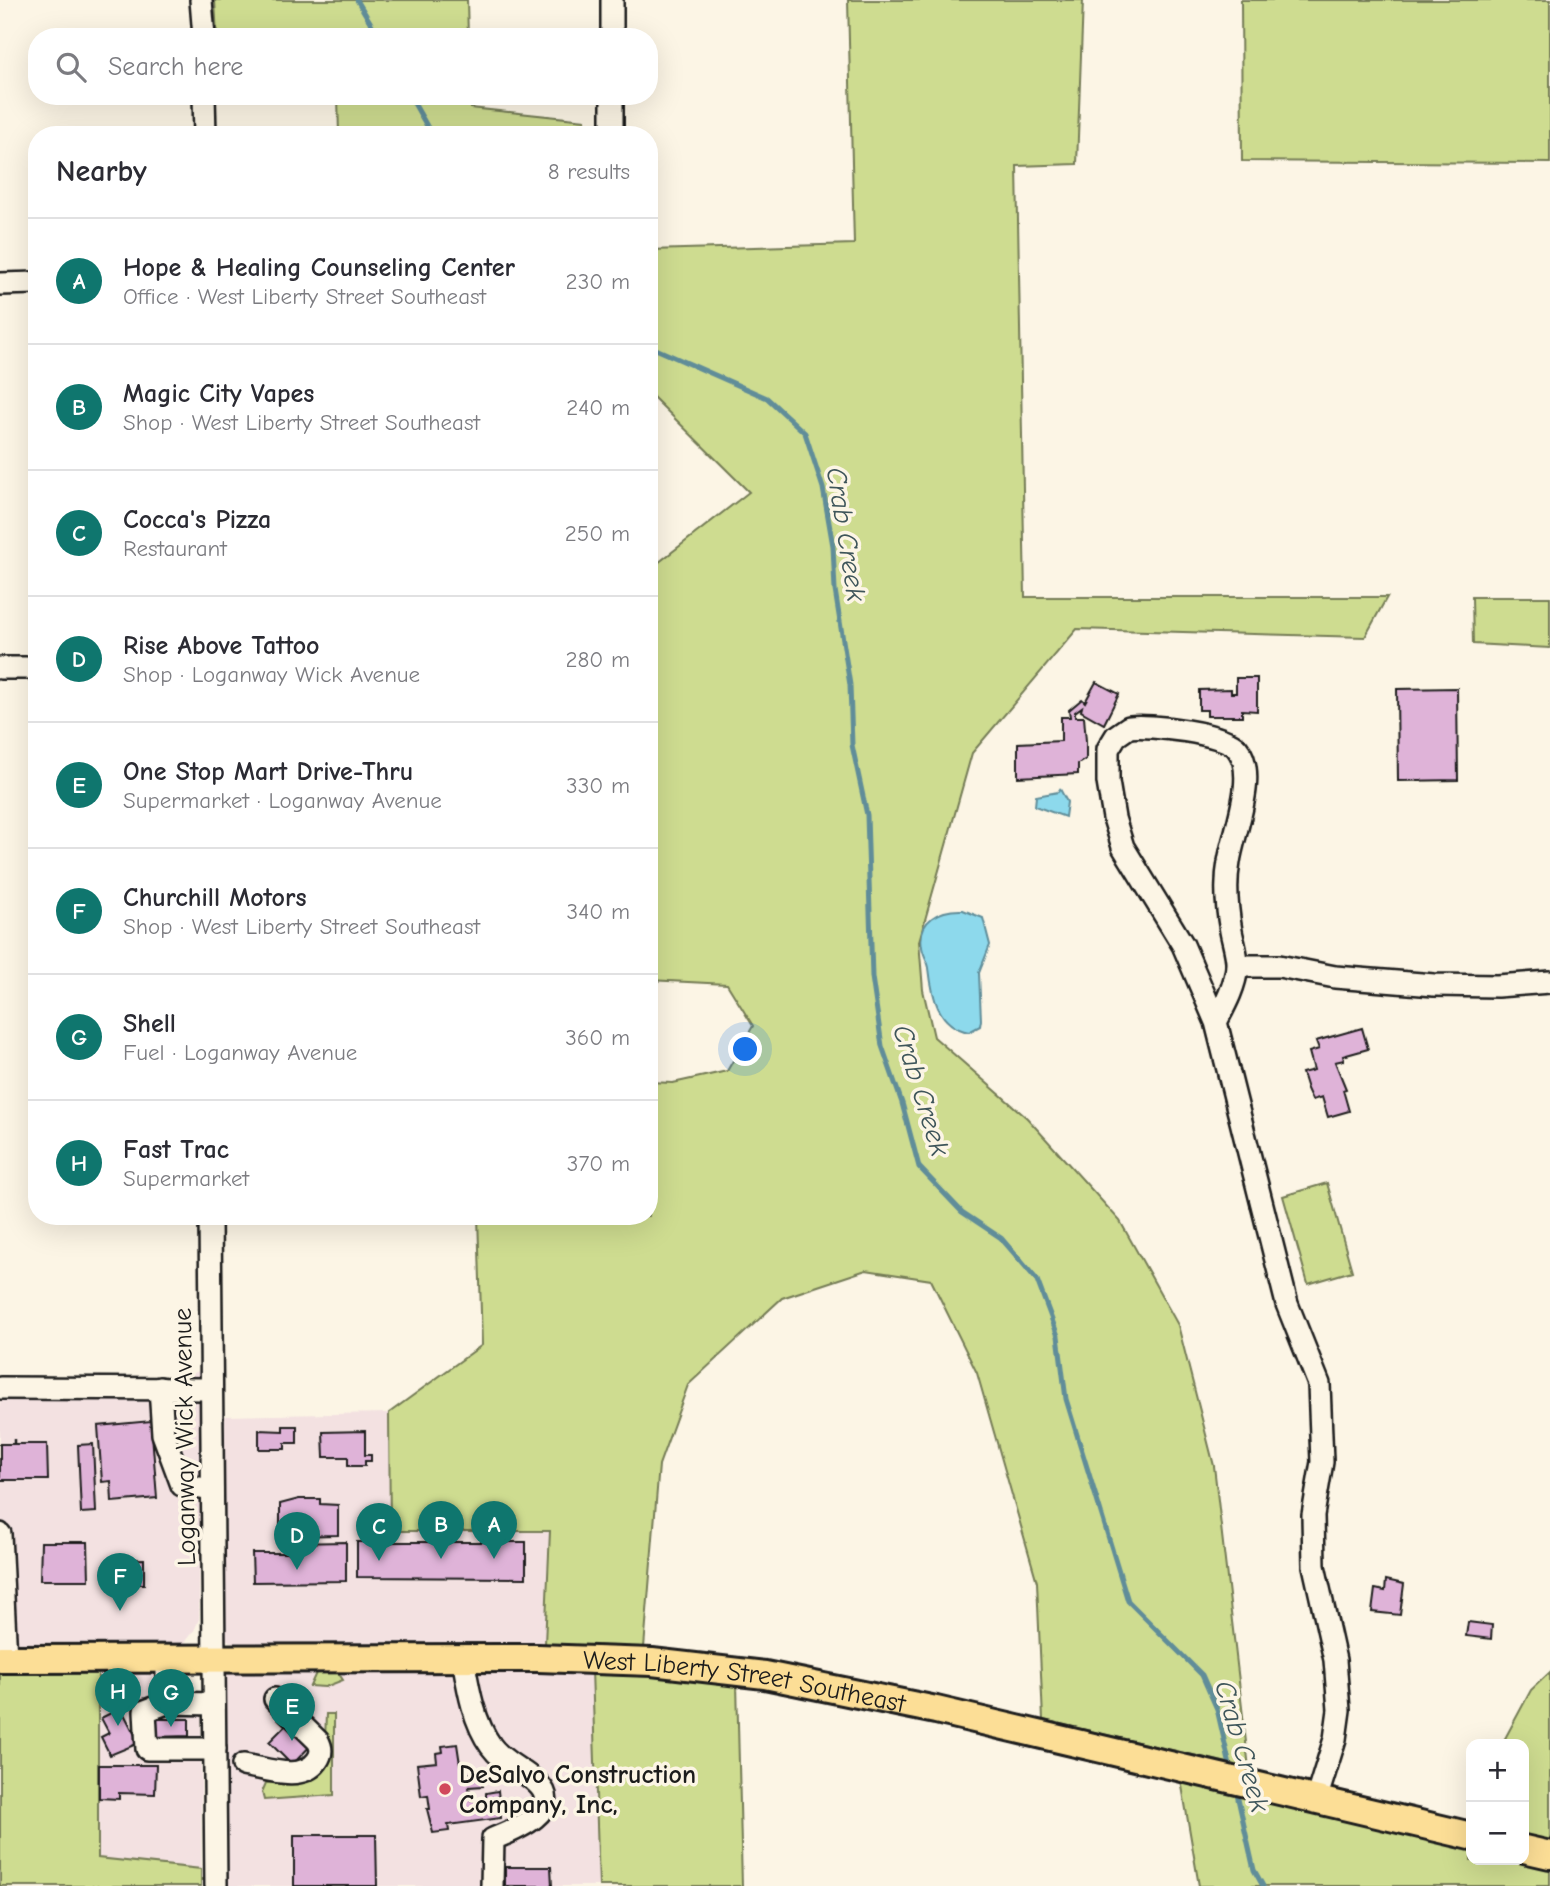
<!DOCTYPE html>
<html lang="en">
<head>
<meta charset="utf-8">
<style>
  :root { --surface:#fff; --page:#f2f2f3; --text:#2b2b33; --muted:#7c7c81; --line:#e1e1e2; --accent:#0f766e }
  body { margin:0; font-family:"Comic Neue",sans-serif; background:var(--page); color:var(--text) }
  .controls { position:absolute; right:21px; bottom:21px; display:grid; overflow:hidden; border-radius:14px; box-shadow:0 7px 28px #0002 }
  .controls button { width:63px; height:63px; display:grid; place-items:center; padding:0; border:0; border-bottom:2px solid var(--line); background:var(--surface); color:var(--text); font:35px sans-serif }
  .you { position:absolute; left:746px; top:1050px; width:24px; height:24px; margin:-18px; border:5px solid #fff; border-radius:50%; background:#1a73e8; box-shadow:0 0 0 10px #1a73e833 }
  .badge { display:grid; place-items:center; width:46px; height:46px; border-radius:50%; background:var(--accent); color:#fff; font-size:23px; font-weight:700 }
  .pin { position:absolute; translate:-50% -58px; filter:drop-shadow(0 2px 4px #0008) }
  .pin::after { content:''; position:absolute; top:37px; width:24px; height:21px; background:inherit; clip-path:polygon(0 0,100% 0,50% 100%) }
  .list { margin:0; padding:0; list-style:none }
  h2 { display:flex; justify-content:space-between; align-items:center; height:91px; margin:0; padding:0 28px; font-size:30px }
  h2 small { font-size:23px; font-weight:400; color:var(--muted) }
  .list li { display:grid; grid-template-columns:46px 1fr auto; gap:21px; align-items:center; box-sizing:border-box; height:126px; padding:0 28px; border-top:2px solid var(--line) }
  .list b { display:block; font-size:26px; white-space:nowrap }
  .list p { margin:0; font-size:23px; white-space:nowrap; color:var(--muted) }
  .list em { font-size:23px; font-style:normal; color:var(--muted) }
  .icon { flex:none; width:38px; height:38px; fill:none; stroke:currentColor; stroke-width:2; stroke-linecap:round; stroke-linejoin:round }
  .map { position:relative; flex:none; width:1550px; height:1886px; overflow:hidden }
  .search { position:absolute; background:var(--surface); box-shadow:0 7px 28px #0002; left:28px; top:28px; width:630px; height:77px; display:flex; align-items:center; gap:18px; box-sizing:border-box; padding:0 24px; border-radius:28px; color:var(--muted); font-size:26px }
  .panel { position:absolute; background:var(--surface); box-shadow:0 7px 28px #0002; left:28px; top:126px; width:630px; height:1099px; border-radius:28px }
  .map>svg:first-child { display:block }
  .built { fill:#f3e1e1 }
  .green { fill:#cedc90; stroke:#757c56; stroke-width:2 }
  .water { fill:#8dd9ec; stroke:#608d99; stroke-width:2 }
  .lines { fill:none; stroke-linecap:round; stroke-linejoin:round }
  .stream { stroke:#608d99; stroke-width:5 }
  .building { fill:#dfb3d8; stroke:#1c1c1c; stroke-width:2 }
  .minor-casing { stroke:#1c1c1c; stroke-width:26 }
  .major-casing { stroke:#1c1c1c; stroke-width:32 }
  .path { stroke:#1c1c1c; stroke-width:2.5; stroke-dasharray:5 5; stroke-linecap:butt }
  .minor { stroke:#fcf5e5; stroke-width:21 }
  .major { stroke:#fcde96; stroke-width:26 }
  .poi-dot { fill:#d1495b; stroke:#fcf5e5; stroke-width:2.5 }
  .labels { text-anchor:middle; stroke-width:7; stroke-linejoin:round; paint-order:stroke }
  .street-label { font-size:26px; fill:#1c1c1c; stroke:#fcf5e5 }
  .poi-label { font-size:26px; font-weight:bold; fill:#1c1c1c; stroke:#fcf5e5; text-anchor:start }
  .water-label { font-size:28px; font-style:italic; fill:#3e555a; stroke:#fcf5e5 }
</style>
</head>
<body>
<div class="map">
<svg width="1550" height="1886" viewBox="0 0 1550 1886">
  <rect width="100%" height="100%" fill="#fcf5e5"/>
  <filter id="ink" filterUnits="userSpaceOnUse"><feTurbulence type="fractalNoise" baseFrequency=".0143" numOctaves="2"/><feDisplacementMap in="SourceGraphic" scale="14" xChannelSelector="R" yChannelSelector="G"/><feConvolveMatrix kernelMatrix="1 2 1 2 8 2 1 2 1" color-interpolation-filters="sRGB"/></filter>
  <g filter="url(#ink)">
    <g class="built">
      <polygon points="201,1370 199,1619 194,1631 183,1645 0,1649 0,1380 185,1377"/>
      <polygon points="389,1413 391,1531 550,1531 545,1644 239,1645 227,1640 224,1630 225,1416"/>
      <polygon points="225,1667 592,1669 599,1886 228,1886"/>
      <polygon points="98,1671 179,1676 196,1692 201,1714 201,1869 98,1858"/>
    </g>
    <g class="green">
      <polygon points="215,0 467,0 468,37 217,37"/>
      <polygon points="848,0 1083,0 1077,164 1017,166 1025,597 1387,597 1365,637 1077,629 972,753 919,941 923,990 934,1037 1027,1118 1120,1221 1178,1325 1214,1466 1249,1768 1043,1720 1037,1582 977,1373 931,1280 866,1270 782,1298 688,1385 659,1465 644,1648 545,1644 550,1531 390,1531 389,1413 482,1345 478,1216 649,1216 649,1082 673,1083 727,1071 753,1026 727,984 649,980 649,570 749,492 649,393 649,250 854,244"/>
      <polygon points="1241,0 1550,0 1550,163 1242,161"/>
      <polygon points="338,96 470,96 471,108 585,120 586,135 339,135"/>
      <polygon points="1472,597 1550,597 1550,648 1473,644"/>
      <polygon points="1327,1183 1352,1271 1308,1284 1283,1196"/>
      <polygon points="592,1669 737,1683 742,1886 599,1886"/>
      <polygon points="98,1671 98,1858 201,1869 201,1886 0,1886 0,1672"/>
      <polygon points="321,1671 337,1671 343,1680 325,1687 310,1686 316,1673"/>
      <polygon points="1550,1672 1550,1843 1524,1836 1524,1744 1502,1744 1531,1690"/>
      <polygon points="326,1714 334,1714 334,1795 264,1800 262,1792 266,1783 291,1780 325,1740"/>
      <polygon points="1181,1780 1471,1848 1471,1860 1522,1860 1550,1866 1550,1886 1199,1886"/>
    </g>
    <g class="water">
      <polygon points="1060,789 1067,802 1065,817 1035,806 1036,796 1058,792"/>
      <path d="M963,910L983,918L990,945L979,973L981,1020L980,1026L969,1032C937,1026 932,995 929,968C928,961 923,955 922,947C917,920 940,909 963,910Z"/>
    </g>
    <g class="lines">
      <g class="stream">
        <polyline points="357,0 379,37"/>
        <polyline points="410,96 432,135"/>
        <polyline points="649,346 767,398 805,433 823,488 833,546 835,590 850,685 852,745 867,815 872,977 882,1046 902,1103 919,1167 962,1212 1001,1238 1037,1280 1058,1336 1066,1399 1128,1601 1202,1675 1217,1709 1231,1770"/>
        <polyline points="1236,1790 1254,1870 1263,1886"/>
      </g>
    </g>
    <g class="building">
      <polygon points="1236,678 1257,678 1257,711 1242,710 1242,716 1207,716 1207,710 1199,710 1199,690 1231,689 1231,693 1236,693"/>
      <polygon points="1096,682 1119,694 1104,724 1081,711 1082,707 1075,712 1075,717 1084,717 1086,741 1086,759 1078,764 1078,774 1018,777 1018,743 1061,741 1061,717 1070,717 1069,710 1082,699 1085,702"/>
      <polygon points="1457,688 1458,780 1398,781 1397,689"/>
      <polygon points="1362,1028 1368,1049 1343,1056 1344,1060 1335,1062 1346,1089 1343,1090 1349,1111 1328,1117 1322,1097 1312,1100 1307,1089 1302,1073 1314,1070 1309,1052 1319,1049 1316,1041"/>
      <polygon points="151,1421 157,1498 112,1502 111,1481 102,1482 98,1426"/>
      <polygon points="283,1426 297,1426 297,1443 285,1443 285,1449 259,1449 259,1430 283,1431"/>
      <polygon points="365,1431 365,1455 371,1455 371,1461 365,1461 365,1466 348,1466 348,1457 324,1457 323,1432"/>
      <polygon points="0,1444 47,1444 48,1480 0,1480"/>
      <polygon points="93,1444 96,1512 81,1513 78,1445"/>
      <polygon points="299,1499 320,1499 320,1504 338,1505 338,1535 287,1536 287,1526 280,1526 280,1504"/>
      <polygon points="41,1542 88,1542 89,1580 40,1580"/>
      <polygon points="346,1542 346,1581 253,1582 252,1553 289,1553 289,1543"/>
      <polygon points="357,1542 526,1542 526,1578 357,1577"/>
      <polygon points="144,1559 144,1584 111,1584 111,1560"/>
      <polygon points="1386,1580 1404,1584 1400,1615 1372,1612 1375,1589 1385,1591"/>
      <polygon points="1468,1622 1492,1625 1491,1639 1466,1636"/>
      <polygon points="121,1708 139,1743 110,1755 101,1737 109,1733 101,1718"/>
      <polygon points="293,1718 316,1740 292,1765 269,1742"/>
      <polygon points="152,1719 189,1719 189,1736 152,1737"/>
      <polygon points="457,1744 460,1764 466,1763 467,1774 481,1773 483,1786 469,1787 471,1800 486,1800 486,1793 498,1791 501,1818 448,1825 449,1831 433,1833 427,1809 430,1809 428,1795 421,1796 417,1764 437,1762 436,1753 443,1752 442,1746"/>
      <polygon points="99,1765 156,1765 155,1794 119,1793 119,1799 99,1798"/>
      <polygon points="294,1835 376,1835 377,1886 294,1886"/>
      <polygon points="505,1867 551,1867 552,1886 505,1886"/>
    </g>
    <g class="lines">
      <defs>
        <g id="minor">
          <polyline points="201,0 204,37"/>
          <polyline points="612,37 612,0"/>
          <polyline points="204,96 205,135"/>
          <polyline points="612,135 612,96"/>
          <polyline points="0,284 37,283"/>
          <polyline points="0,668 37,668"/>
          <polyline points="1237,966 1279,966 1335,977 1434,985 1497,986 1550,982"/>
          <path d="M1216,1022C1225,1005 1235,987 1237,967C1238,956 1233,942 1231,931C1227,909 1225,883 1229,862C1233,833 1259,774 1237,748C1225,733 1148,724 1129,727L1116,736L1108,749V782L1114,818L1123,847L1183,945L1216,1022L1287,1304L1319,1384L1322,1462L1313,1515L1314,1566L1335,1660L1339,1710L1335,1739L1316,1800"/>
          <polyline points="210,1216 216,1886"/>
          <polyline points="0,1388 211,1389"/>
          <polyline points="160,1388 163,1434 182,1485 212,1490"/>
          <polyline points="0,1534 6,1659"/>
          <polyline points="167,1658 167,1703 145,1711 147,1749 215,1749"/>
          <path d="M463,1658C468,1687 473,1721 491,1746C503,1763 523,1769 537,1783C567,1811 510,1832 493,1839L492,1886"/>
          <polyline points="167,1703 214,1704"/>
          <path d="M243,1765C265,1768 301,1783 317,1761C322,1754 322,1748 318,1741L275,1699"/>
        </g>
        <g id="major">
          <path id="s1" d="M0,1659L538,1658L652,1662L765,1675L936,1710L1471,1836"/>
          <polyline points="1524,1849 1550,1855"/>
        </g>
      </defs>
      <use href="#minor" class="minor-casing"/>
      <use href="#major" class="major-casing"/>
      <polyline class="path" points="14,1439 14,1444"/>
      <use href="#minor" class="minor"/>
      <use href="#major" class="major"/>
    </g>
  </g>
  <circle class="poi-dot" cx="445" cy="1789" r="7"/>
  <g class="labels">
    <g class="street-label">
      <text transform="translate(184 1437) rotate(-91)" y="9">Loganway Wick Avenue</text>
      <text dy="9" stroke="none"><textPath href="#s1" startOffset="746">West Liberty Street Southeast</textPath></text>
    </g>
    <g class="poi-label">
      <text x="459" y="1783">DeSalvo Construction<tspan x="459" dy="30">Company, Inc,</tspan></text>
    </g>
    <g class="water-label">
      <text transform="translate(847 534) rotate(81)" y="10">Crab Creek</text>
      <text transform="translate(922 1090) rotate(73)" y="10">Crab Creek</text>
      <text transform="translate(1243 1746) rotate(74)" y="10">Crab Creek</text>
    </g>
  </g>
</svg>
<div class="controls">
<button>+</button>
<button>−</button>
</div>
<div class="you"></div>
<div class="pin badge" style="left:494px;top:1559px">A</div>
<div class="pin badge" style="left:441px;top:1559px">B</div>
<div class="pin badge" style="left:379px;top:1561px">C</div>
<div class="pin badge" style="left:297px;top:1570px">D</div>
<div class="pin badge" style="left:292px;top:1741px">E</div>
<div class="pin badge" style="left:120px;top:1611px">F</div>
<div class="pin badge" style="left:171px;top:1727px">G</div>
<div class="pin badge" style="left:118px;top:1726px">H</div>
<div class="search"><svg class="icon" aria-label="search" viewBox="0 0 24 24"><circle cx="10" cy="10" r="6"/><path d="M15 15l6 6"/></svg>Search here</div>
<section class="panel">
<h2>Nearby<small>8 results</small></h2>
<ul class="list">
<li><span class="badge">A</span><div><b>Hope &amp; Healing Counseling Center</b><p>Office · West Liberty Street Southeast</p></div><em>230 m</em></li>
<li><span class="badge">B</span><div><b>Magic City Vapes</b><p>Shop · West Liberty Street Southeast</p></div><em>240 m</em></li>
<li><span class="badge">C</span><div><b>Cocca's Pizza</b><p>Restaurant</p></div><em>250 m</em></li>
<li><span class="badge">D</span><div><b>Rise Above Tattoo</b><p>Shop · Loganway Wick Avenue</p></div><em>280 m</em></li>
<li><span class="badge">E</span><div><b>One Stop Mart Drive-Thru</b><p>Supermarket · Loganway Avenue</p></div><em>330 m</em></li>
<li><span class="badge">F</span><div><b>Churchill Motors</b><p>Shop · West Liberty Street Southeast</p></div><em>340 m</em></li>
<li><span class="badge">G</span><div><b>Shell</b><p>Fuel · Loganway Avenue</p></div><em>360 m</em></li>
<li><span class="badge">H</span><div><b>Fast Trac</b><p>Supermarket</p></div><em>370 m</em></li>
</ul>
</section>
</div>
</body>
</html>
